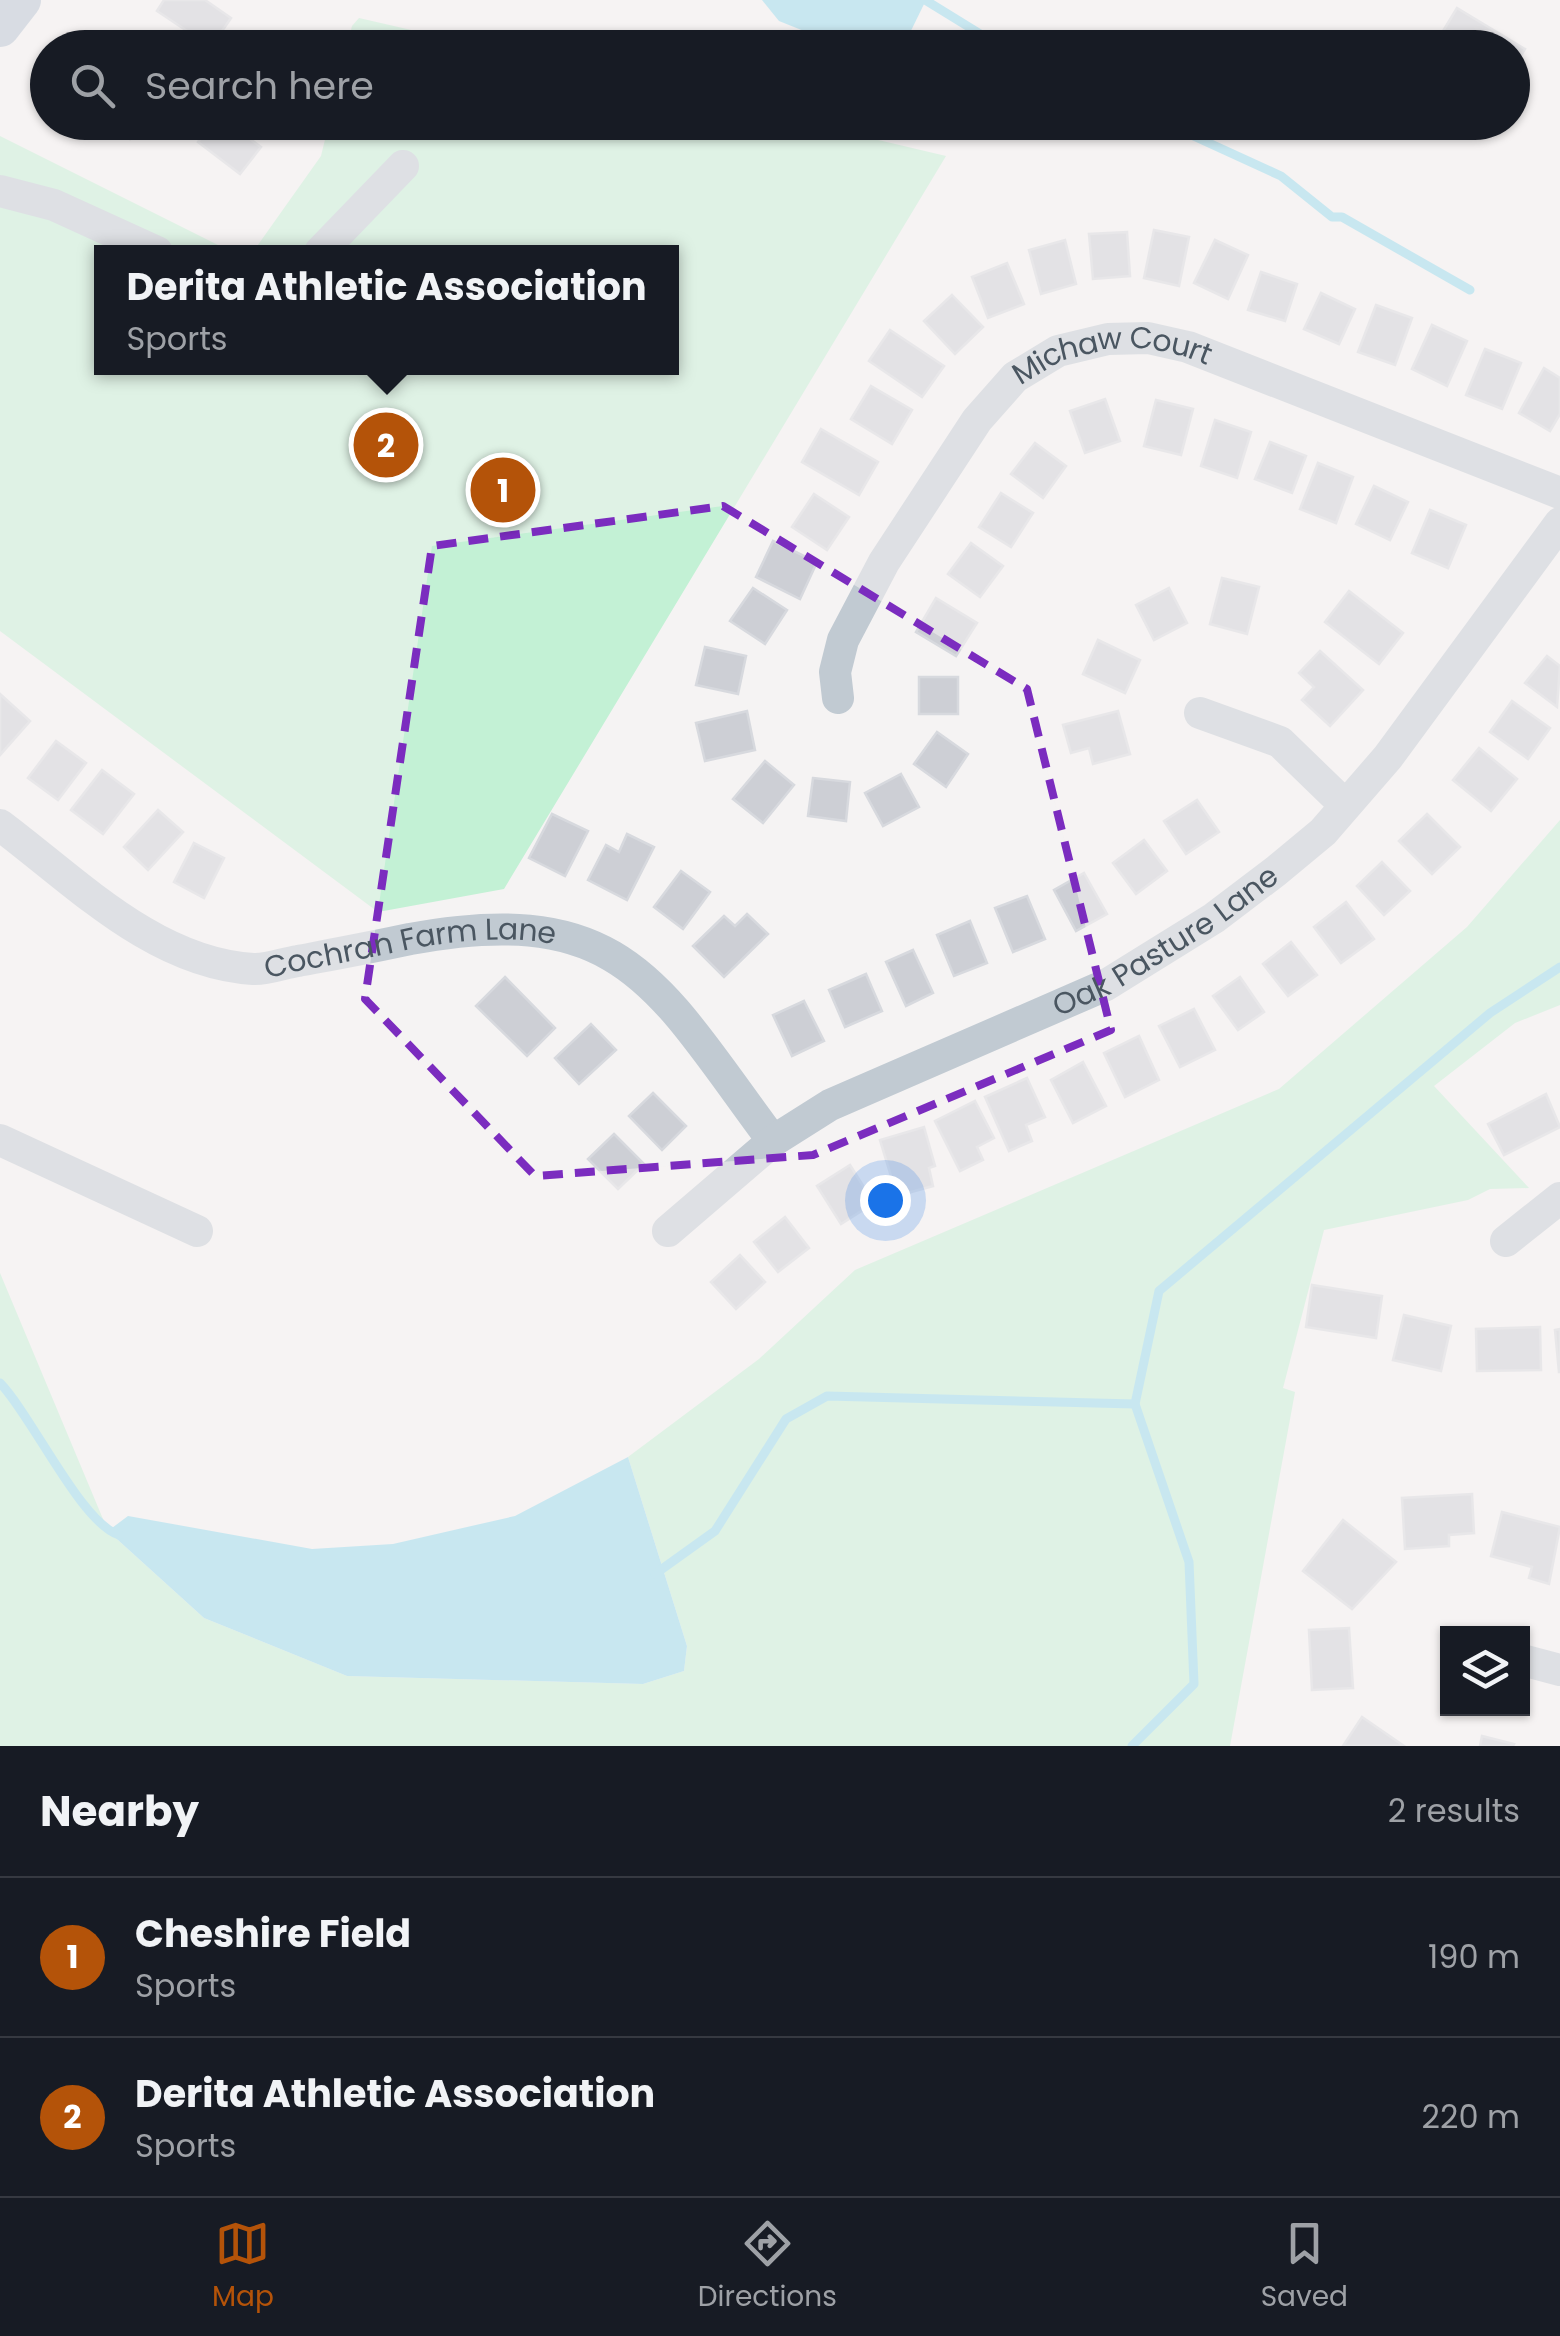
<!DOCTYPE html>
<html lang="en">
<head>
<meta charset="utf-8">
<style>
  :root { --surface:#171b24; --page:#20242c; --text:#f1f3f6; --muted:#9ea1a6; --line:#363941; --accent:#b45309 }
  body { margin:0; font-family:Poppins,sans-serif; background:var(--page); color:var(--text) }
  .controls { position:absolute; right:30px; bottom:30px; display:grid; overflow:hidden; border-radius:0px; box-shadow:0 2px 8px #0004 }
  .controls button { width:90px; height:90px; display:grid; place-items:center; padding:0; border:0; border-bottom:2px solid var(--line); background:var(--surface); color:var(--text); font:50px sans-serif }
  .you { position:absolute; left:885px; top:1200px; width:35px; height:35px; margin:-25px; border:8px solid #fff; border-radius:50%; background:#1a73e8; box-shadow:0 0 0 15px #1a73e833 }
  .badge { display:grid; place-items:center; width:65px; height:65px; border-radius:50%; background:var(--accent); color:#fff; font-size:32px; font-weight:700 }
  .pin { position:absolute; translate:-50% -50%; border:5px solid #fff; box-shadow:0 2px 10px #0006 }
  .popup { position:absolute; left:94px; top:245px; width:585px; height:130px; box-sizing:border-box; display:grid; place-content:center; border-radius:0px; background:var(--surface); filter:drop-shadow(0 2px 8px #0005); font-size:32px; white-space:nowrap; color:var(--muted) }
  .popup b { font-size:38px; color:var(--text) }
  .popup::after { content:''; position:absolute; left:50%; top:100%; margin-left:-20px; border:20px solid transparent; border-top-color:var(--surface) }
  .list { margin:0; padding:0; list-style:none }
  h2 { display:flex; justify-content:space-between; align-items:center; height:130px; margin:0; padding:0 40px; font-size:42px }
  h2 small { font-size:32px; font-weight:400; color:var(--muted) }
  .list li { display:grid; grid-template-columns:65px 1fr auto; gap:30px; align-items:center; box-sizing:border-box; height:160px; padding:0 40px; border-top:2px solid var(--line) }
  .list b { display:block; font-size:38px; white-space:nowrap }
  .list p { margin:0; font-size:32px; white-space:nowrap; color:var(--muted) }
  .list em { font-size:32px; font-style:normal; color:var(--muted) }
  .icon { flex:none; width:55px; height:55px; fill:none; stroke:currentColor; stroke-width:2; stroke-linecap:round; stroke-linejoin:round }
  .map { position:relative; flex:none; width:1560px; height:1746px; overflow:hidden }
  .search { position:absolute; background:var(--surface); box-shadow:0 2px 8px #0004; left:30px; right:30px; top:30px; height:110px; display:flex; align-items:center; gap:25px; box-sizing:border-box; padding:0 35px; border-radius:55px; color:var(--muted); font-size:38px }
  .sheet { height:450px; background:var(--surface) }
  nav { display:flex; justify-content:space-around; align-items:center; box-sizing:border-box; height:140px; border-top:2px solid var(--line); background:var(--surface); font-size:28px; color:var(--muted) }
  nav a { display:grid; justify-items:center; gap:5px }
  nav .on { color:var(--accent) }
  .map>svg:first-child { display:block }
  .green { fill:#c3f1d5 }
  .water { fill:#90daee }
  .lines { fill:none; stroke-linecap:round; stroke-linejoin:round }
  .stream { stroke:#90daee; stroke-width:9 }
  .building { fill:#cdcfd5; stroke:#d7d9de; stroke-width:2.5 }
  .minor { stroke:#c1cad2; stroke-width:32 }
  .major { stroke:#b3c2d1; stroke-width:40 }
  .marked { fill:none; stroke:#7b2cbf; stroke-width:8; stroke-dasharray:20 12; stroke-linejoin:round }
  .labels { text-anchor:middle; stroke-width:8; stroke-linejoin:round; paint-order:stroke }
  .street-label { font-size:30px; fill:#4a5661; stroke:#fff }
</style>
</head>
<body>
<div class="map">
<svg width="1560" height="1746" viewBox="0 0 1560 1746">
  <rect width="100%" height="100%" fill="#f5f3f3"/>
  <g class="green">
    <polygon points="359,18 485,47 347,47 352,26"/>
    <polygon points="802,122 946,156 504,889 378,912 0,631 0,136 232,252 101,252 101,368 671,368 671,252 253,252 321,156 329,123"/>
    <polygon points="1560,820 1560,1005 1515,1023 1434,1086 1529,1188 1490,1189 1468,1200 1324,1230 1283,1388 1295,1392 1230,1746 0,1746 0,1273 108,1531 204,1618 347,1676 643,1684 684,1671 687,1646 628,1457 759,1359 855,1270 1279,1089 1467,927"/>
  </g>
  <g class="water">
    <polygon points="762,0 926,0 903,47 844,47 779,21"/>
    <polygon points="628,1457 687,1646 684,1671 643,1684 347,1676 204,1618 108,1531 128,1516 312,1549 393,1544 515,1516"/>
  </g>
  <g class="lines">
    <g class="stream">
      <polyline points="925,0 1003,48"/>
      <polyline points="1163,122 1281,176 1332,217 1342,217 1470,290"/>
      <path d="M0,1383C32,1416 81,1523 119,1535"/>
      <polyline points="655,1574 715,1531 786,1419 827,1396 1135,1404"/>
      <polyline points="1132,1746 1194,1684 1189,1562 1135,1404 1159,1291 1490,1013 1560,967"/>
    </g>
  </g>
  <g class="building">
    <polygon points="164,0 205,0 231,18 211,47 157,11"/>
    <polygon points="1457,8 1525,49 1512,70 1512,48 1447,48 1437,41"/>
    <polygon points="111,122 145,122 130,139"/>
    <polygon points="213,122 227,122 261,147 240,174 198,142"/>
    <polygon points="1154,230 1189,237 1179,286 1144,278"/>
    <polygon points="1127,232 1130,276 1093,279 1089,234"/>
    <polygon points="1065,240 1076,284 1041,294 1029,250"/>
    <polygon points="1215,240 1248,255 1228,299 1194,283"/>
    <polygon points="1007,263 1024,304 988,318 972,277"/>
    <polygon points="1261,272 1297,284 1285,321 1248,310"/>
    <polygon points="1321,293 1355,309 1339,344 1304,329"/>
    <polygon points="952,295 983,327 955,354 924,321"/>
    <polygon points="1376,305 1412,318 1395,365 1358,352"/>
    <polygon points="1432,325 1467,341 1447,386 1412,369"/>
    <polygon points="890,330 944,366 922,397 869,361"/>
    <polygon points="1485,349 1521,363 1502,409 1466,395"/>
    <polygon points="1544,368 1560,378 1560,414 1550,431 1519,413"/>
    <polygon points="871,386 912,410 892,444 851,419"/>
    <polygon points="1105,399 1120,441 1085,453 1070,411"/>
    <polygon points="1156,400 1193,409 1181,455 1144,446"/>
    <polygon points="1215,420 1251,432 1237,478 1201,466"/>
    <polygon points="821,429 878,462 859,495 802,462"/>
    <polygon points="1270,442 1306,456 1292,493 1255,479"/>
    <polygon points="1035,443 1066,466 1043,498 1011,474"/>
    <polygon points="1318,463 1353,477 1336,523 1300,509"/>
    <polygon points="1374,486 1408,502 1390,540 1356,524"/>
    <polygon points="1001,493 1033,513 1011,547 979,527"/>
    <polygon points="814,494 849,517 827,550 792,527"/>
    <polygon points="1430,510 1466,525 1448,568 1412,553"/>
    <polygon points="773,541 817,562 800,599 756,577"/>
    <polygon points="971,543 1003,566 980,597 948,574"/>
    <polygon points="1222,578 1259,587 1247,634 1210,624"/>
    <polygon points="753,588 787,610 765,644 730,621"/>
    <polygon points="1169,588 1187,623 1154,640 1136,605"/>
    <polygon points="1349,591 1403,633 1379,664 1325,622"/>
    <polygon points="936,598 977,623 956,656 916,632"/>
    <polygon points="1098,640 1140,660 1125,693 1083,674"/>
    <polygon points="705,647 746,656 738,694 696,685"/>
    <polygon points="1320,651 1363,690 1330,726 1302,700 1314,687 1299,673"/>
    <polygon points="1547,656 1560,666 1557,707 1525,683"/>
    <rect x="919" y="677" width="39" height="37"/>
    <polygon points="0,694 30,721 0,755"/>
    <polygon points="1512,701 1550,728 1528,759 1490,732"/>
    <polygon points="747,711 755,750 705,761 696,723"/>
    <polygon points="1118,711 1130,754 1093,764 1089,748 1071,753 1063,725"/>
    <polygon points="937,732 968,754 946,787 914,764"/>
    <polygon points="56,741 86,763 58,800 28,778"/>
    <polygon points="1479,748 1517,779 1491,811 1453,780"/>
    <polygon points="765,761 794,785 763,823 733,799"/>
    <polygon points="102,770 134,794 103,834 71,810"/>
    <polygon points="901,774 919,807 883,826 865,793"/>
    <polygon points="813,778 850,782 846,821 808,816"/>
    <polygon points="1197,800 1219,832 1186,854 1164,821"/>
    <polygon points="158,810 183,832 148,870 124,847"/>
    <polygon points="552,814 588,831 565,876 529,858"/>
    <polygon points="1427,814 1460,847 1432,874 1399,841"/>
    <polygon points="627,834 654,847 627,900 588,880 606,845 619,852"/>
    <polygon points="1144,840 1167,871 1136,894 1113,863"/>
    <polygon points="194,843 224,858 204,898 174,882"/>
    <polygon points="1382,862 1410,891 1384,915 1357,886"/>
    <polygon points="681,871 710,892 683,929 654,907"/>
    <polygon points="1084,873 1107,914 1076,931 1054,890"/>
    <polygon points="1027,896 1045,939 1013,952 995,908"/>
    <polygon points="1346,902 1374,939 1341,963 1314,927"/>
    <polygon points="747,914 768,934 724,977 693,946 724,916 735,926"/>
    <polygon points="970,921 987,963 954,976 937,935"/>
    <polygon points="1291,942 1317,975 1288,996 1263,964"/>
    <polygon points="913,950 933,993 906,1006 886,962"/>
    <polygon points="866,974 882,1011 845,1027 829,990"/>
    <polygon points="505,977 555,1028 527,1056 476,1006"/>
    <polygon points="1240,977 1264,1012 1238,1030 1213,996"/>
    <polygon points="804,1001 824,1041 792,1056 773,1015"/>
    <polygon points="1194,1009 1215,1050 1180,1067 1159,1026"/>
    <polygon points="591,1024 616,1050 579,1084 555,1058"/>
    <polygon points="1139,1036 1159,1080 1125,1097 1104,1053"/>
    <polygon points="1083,1062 1106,1106 1073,1123 1051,1080"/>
    <polygon points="1027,1078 1045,1117 1026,1125 1032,1141 1009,1151 985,1097"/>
    <polygon points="653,1093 686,1126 662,1150 629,1116"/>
    <polygon points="1546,1094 1560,1127 1504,1155 1488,1124"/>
    <polygon points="975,1101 994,1138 977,1147 983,1160 960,1171 935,1121"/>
    <polygon points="924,1127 935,1166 929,1168 933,1186 897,1196 880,1140"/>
    <polygon points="614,1134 644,1164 618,1189 588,1159"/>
    <polygon points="850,1165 874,1203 841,1224 817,1186"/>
    <polygon points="785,1217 809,1248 778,1272 754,1242"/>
    <polygon points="740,1255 765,1282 736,1309 711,1282"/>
    <polygon points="1312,1285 1382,1296 1376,1338 1306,1327"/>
    <polygon points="1404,1315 1451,1326 1441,1371 1393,1360"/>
    <polygon points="1540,1327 1541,1370 1477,1371 1476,1329"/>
    <polygon points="1560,1329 1560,1372 1559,1372 1555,1330"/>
    <polygon points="1472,1494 1474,1533 1449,1535 1449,1546 1405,1549 1402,1498"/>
    <polygon points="1502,1512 1560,1527 1549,1584 1529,1578 1532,1567 1491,1556"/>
    <polygon points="1343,1520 1396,1562 1352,1609 1303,1571"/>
    <polygon points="1349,1628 1353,1688 1312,1690 1309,1630"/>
    <polygon points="1362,1717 1404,1746 1343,1746"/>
    <polygon points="1482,1736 1514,1744 1513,1746 1480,1746"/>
  </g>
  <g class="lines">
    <g class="minor">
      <polyline points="0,191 54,205 157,252"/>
      <polyline points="320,252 403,166"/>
      <path id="s1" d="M838,698L835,672L843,640L884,562L977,420L1015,377L1058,351L1108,339L1148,338L1188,347L1560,493"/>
      <polyline points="1200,713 1280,742 1345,805"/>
      <path id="s2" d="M0,825C76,882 154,963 253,969C267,970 284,963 298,961C335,954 373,947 410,939C625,899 658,987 773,1141"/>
      <polyline points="0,1140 197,1231"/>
      <path id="s3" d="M668,1231L773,1141L830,1105L1106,985L1214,918L1276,871L1323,832L1388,757L1560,523"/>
      <polyline points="1506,1241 1560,1198"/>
      <polyline points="1522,1660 1560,1670"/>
    </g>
    <polyline class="major" points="0,27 21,0"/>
  </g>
  <path d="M0 0H1560V1746H0ZM723,506L1027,689L1111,1030L813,1155L535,1176L365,999L432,546Z" fill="#f5f3f3" fill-opacity=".55" fill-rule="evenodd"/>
  <path class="marked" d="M723,506L1027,689L1111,1030L813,1155L535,1176L365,999L432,546Z"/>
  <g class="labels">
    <g class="street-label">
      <text dy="10" stroke="none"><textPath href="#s1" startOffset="478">Michaw Court</textPath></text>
      <text dy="10" stroke="none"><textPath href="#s3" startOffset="580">Oak Pasture Lane</textPath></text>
      <text dy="10" stroke="none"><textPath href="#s2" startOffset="455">Cochran Farm Lane</textPath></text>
    </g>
  </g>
</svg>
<div class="controls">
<button><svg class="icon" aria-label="layers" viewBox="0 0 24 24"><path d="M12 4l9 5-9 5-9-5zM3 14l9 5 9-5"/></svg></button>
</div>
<div class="you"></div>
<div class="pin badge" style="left:503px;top:490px">1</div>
<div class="pin badge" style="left:386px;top:445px">2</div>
<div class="popup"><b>Derita Athletic Association</b>Sports</div>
<div class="search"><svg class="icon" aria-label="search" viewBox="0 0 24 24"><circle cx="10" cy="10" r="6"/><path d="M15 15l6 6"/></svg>Search here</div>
</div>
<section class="sheet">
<h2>Nearby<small>2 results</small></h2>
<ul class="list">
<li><span class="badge">1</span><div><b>Cheshire Field</b><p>Sports</p></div><em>190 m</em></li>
<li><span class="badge">2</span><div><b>Derita Athletic Association</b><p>Sports</p></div><em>220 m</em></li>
</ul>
</section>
<nav>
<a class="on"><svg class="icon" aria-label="map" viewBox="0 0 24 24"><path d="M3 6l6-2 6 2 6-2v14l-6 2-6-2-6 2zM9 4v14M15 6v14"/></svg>Map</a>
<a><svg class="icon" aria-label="directions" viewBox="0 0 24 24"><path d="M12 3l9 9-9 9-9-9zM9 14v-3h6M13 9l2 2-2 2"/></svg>Directions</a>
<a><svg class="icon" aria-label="saved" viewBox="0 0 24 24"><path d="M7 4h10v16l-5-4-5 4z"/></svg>Saved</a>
</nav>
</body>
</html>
